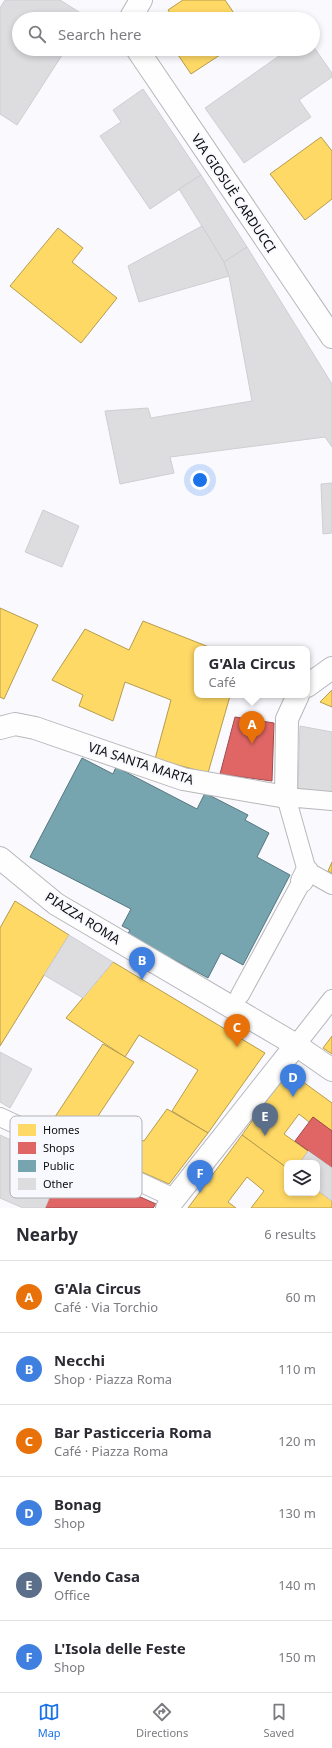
<!DOCTYPE html>
<html lang="en">
<head>
<meta charset="utf-8">
<style>
  :root { --surface:#fff; --page:#f2f2f3; --text:#2b2b33; --muted:#7c7c81; --line:#e1e1e2; --accent:#1a73e8 }
  body { margin:0; font-family:"Noto Sans",sans-serif; background:var(--page); color:var(--text) }
  .controls { position:absolute; right:12px; bottom:12px; display:grid; overflow:hidden; border-radius:8px; box-shadow:0 2px 6px #0003 }
  .controls button { width:36px; height:36px; display:grid; place-items:center; padding:0; border:0; border-bottom:1px solid var(--line); background:var(--surface); color:var(--text); font:20px sans-serif }
  .you { position:absolute; left:200px; top:480px; width:14px; height:14px; margin:-10px; border:3px solid #fff; border-radius:50%; background:#1a73e8; box-shadow:0 0 0 6px #1a73e833 }
  .badge { display:grid; place-items:center; width:26px; height:26px; border-radius:50%; background:var(--accent); color:#fff; font-size:13px; font-weight:700 }
  .pin { position:absolute; translate:-50% -33px; filter:drop-shadow(0 1px 2px #0008) }
  .pin::after { content:''; position:absolute; top:21px; width:14px; height:12px; background:inherit; clip-path:polygon(0 0,100% 0,50% 100%) }
  .popup { position:absolute; left:194px; top:646px; width:116px; height:52px; box-sizing:border-box; display:grid; place-content:center; border-radius:8px; background:var(--surface); filter:drop-shadow(0 1px 3px #0005); font-size:13px; white-space:nowrap; color:var(--muted) }
  .popup b { font-size:15px; color:var(--text) }
  .popup::after { content:''; position:absolute; left:50%; top:100%; margin-left:-8px; border:8px solid transparent; border-top-color:var(--surface) }
  .list { margin:0; padding:0; list-style:none }
  h2 { display:flex; justify-content:space-between; align-items:center; height:52px; margin:0; padding:0 16px; font-size:17px }
  h2 small { font-size:13px; font-weight:400; color:var(--muted) }
  .list li { display:grid; grid-template-columns:26px 1fr auto; gap:12px; align-items:center; box-sizing:border-box; height:72px; padding:0 16px; border-top:1px solid var(--line) }
  .list b { display:block; font-size:15px; white-space:nowrap }
  .list p { margin:0; font-size:13px; white-space:nowrap; color:var(--muted) }
  .list em { font-size:13px; font-style:normal; color:var(--muted) }
  .icon { flex:none; width:22px; height:22px; fill:none; stroke:currentColor; stroke-width:2; stroke-linecap:round; stroke-linejoin:round }
  .map { position:relative; flex:none; width:332px; height:1208px; overflow:hidden }
  .search { position:absolute; background:var(--surface); box-shadow:0 2px 6px #0003; left:12px; right:12px; top:12px; height:44px; display:flex; align-items:center; gap:10px; box-sizing:border-box; padding:0 14px; border-radius:22px; color:var(--muted); font-size:15px }
  .sheet { height:484px; background:var(--surface) }
  nav { display:flex; justify-content:space-around; align-items:center; box-sizing:border-box; height:56px; border-top:1px solid var(--line); background:var(--surface); font-size:11px; color:var(--muted) }
  nav a { display:grid; justify-items:center; gap:2px }
  nav .on { color:var(--accent) }
  .map>svg:first-child { display:block }
  .homes { fill:#ffd966; stroke:#b69c4c }
  .shops { fill:#e06666; stroke:#a04b4c }
  .public { fill:#76a5af; stroke:#56777f }
  .building { fill:#dddde0; stroke:#cfcfd2 }
  .lines { fill:none; stroke-linecap:round; stroke-linejoin:round }
  .pedestrian-casing { stroke:#b8b8bb; stroke-width:20 }
  .minor-casing { stroke:#b8b8bb; stroke-width:24 }
  .pedestrian { stroke:#fefeff; stroke-width:18 }
  .minor { stroke:#fefeff; stroke-width:22 }
  .labels { text-anchor:middle; stroke-width:4; stroke-linejoin:round; paint-order:stroke }
  .street-label { font-size:13px; fill:#0c0c0e; stroke:#f8f8ff }
  .key { fill:#f8f8ff; stroke:#b1b1b7; stroke-width:1 }
  .key-label { font-size:11px; fill:#0c0c0e }
</style>
</head>
<body>
<div class="map">
<svg width="332" height="1208" viewBox="0 0 332 1208">
  <rect width="100%" height="100%" fill="#f9f9fe"/>
  <g class="homes">
    <polygon points="183,0 225,0 238,19 174,19 168,10"/>
    <polygon points="174,49 229,49 191,74"/>
    <polygon points="321,137 332,151 332,199 305,220 270,174"/>
    <polygon points="58,228 83,248 72,262 117,298 81,343 10,286"/>
    <polygon points="0,608 38,625 4,699 0,697"/>
    <polygon points="143,621 214,649 197,649 197,695 230,696 208,773 155,759 171,700 125,682 113,721 79,706 83,695 52,680 85,629 129,650"/>
    <polygon points="332,690 332,707 320,702"/>
    <polygon points="332,862 332,873 328,871"/>
    <polygon points="15,901 69,935 0,1046 0,928"/>
    <polygon points="113,962 265,1053 208,1133 172,1111 198,1070 139,1035 125,1057 66,1018"/>
    <polygon points="332,1036 332,1054 323,1048"/>
    <polygon points="103,1044 134,1062 98,1116 120,1128 105,1154 49,1126"/>
    <polygon points="288,1071 332,1103 332,1131 313,1117 309,1122 299,1114 284,1134 308,1151 300,1163 287,1163 287,1168 242,1135"/>
    <polygon points="167,1109 208,1133 169,1184 117,1161 131,1136 144,1141"/>
    <polygon points="242,1135 287,1168 287,1193 317,1193 317,1190 332,1201 332,1208 251,1208 264,1191 247,1177 228,1202 236,1208 188,1208"/>
  </g>
  <g class="shops">
    <polygon points="235,717 274,723 272,781 220,774"/>
    <polygon points="313,1117 332,1131 332,1168 295,1141"/>
    <polygon points="64,1164 109,1183 156,1204 153,1208 45,1208"/>
  </g>
  <polygon class="public" points="82,758 113,774 116,767 197,809 205,793 248,815 245,820 269,833 257,857 290,875 243,965 221,953 208,978 171,958 169,962 125,939 130,930 122,926 131,909 30,857"/>
  <g class="building">
    <polygon points="5,0 60,0 87,17 85,19 19,19 19,49 66,49 17,125 0,114 0,8"/>
    <polygon points="313,46 332,73 332,77 299,100 311,117 244,163 205,108 289,49 313,49"/>
    <polygon points="143,89 201,175 150,209 100,136 121,122 113,110"/>
    <polygon points="201,175 247,247 224,262 179,189"/>
    <polygon points="202,226 224,262 229,276 139,302 128,266"/>
    <polygon points="247,247 332,384 332,447 325,437 170,457 174,473 120,484 105,411 148,408 151,418 252,401 229,276 224,262"/>
    <polygon points="332,483 332,533 323,534 321,484"/>
    <polygon points="43,510 79,526 62,567 25,552"/>
    <polygon points="300,726 332,732 332,794 298,788"/>
    <polygon points="69,935 113,962 83,998 44,975"/>
    <polygon points="0,1052 32,1069 10,1108 0,1102"/>
    <polygon points="0,1135 64,1164 45,1208 23,1208 0,1198"/>
    <polygon points="308,1151 332,1168 332,1201 317,1190 317,1163 300,1163"/>
  </g>
  <g class="lines">
    <defs>
      <g id="pedestrian">
        <polyline points="332,801 286,797 307,871 332,885"/>
        <polyline points="240,995 302,881"/>
        <polyline points="296,1045 332,999"/>
        <polyline points="0,1117 174,1198"/>
      </g>
      <g id="minor">
        <polyline points="130,19 141,0"/>
        <polyline points="137,49 332,337"/>
        <polyline points="307,686 332,668"/>
        <polyline points="0,728 15,724 35,728 183,779 286,797 287,719 298,695"/>
        <polyline points="0,858 56,904 296,1045 332,1070"/>
        <polyline points="302,881 307,871"/>
        <polyline points="167,1208 296,1045"/>
      </g>
    </defs>
    <use href="#pedestrian" class="pedestrian-casing"/>
    <use href="#minor" class="minor-casing"/>
    <use href="#pedestrian" class="pedestrian"/>
    <use href="#minor" class="minor"/>
  </g>
  <g class="labels">
    <g class="street-label">
      <text transform="translate(234 193) rotate(56)" y="5">VIA GIOSUÈ CARDUCCI</text>
      <text transform="translate(141 763) rotate(18)" y="5">VIA SANTA MARTA</text>
      <text transform="translate(83 918) rotate(32)" y="5">PIAZZA ROMA</text>
    </g>
  </g>
  <rect x="10" y="1116" width="132" height="82" rx="6" class="key"/>
  <rect x="18" y="1124" width="18" height="12" fill="#ffd966"/>
  <rect x="18" y="1142" width="18" height="12" fill="#e06666"/>
  <rect x="18" y="1160" width="18" height="12" fill="#76a5af"/>
  <rect x="18" y="1178" width="18" height="12" fill="#dddde0"/>
  <g class="key-label">
    <text x="43" y="1134">Homes</text>
    <text x="43" y="1152">Shops</text>
    <text x="43" y="1170">Public</text>
    <text x="43" y="1188">Other</text>
  </g>
</svg>
<div class="controls">
<button><svg class="icon" aria-label="layers" viewBox="0 0 24 24"><path d="M12 4l9 5-9 5-9-5zM3 14l9 5 9-5"/></svg></button>
</div>
<div class="you"></div>
<div class="pin badge" style="left:252px;top:744px;background:#e8710a">A</div>
<div class="popup"><b>G'Ala Circus</b>Café</div>
<div class="pin badge" style="left:142px;top:980px;background:#3f7fe0">B</div>
<div class="pin badge" style="left:237px;top:1047px;background:#e8710a">C</div>
<div class="pin badge" style="left:293px;top:1097px;background:#3f7fe0">D</div>
<div class="pin badge" style="left:265px;top:1136px;background:#5c6f8a">E</div>
<div class="pin badge" style="left:200px;top:1193px;background:#3f7fe0">F</div>
<div class="search"><svg class="icon" aria-label="search" viewBox="0 0 24 24"><circle cx="10" cy="10" r="6"/><path d="M15 15l6 6"/></svg>Search here</div>
</div>
<section class="sheet">
<h2>Nearby<small>6 results</small></h2>
<ul class="list">
<li><span class="badge" style="background:#e8710a">A</span><div><b>G'Ala Circus</b><p>Café · Via Torchio</p></div><em>60 m</em></li>
<li><span class="badge" style="background:#3f7fe0">B</span><div><b>Necchi</b><p>Shop · Piazza Roma</p></div><em>110 m</em></li>
<li><span class="badge" style="background:#e8710a">C</span><div><b>Bar Pasticceria Roma</b><p>Café · Piazza Roma</p></div><em>120 m</em></li>
<li><span class="badge" style="background:#3f7fe0">D</span><div><b>Bonag</b><p>Shop</p></div><em>130 m</em></li>
<li><span class="badge" style="background:#5c6f8a">E</span><div><b>Vendo Casa</b><p>Office</p></div><em>140 m</em></li>
<li><span class="badge" style="background:#3f7fe0">F</span><div><b>L'Isola delle Feste</b><p>Shop</p></div><em>150 m</em></li>
</ul>
</section>
<nav>
<a class="on"><svg class="icon" aria-label="map" viewBox="0 0 24 24"><path d="M3 6l6-2 6 2 6-2v14l-6 2-6-2-6 2zM9 4v14M15 6v14"/></svg>Map</a>
<a><svg class="icon" aria-label="directions" viewBox="0 0 24 24"><path d="M12 3l9 9-9 9-9-9zM9 14v-3h6M13 9l2 2-2 2"/></svg>Directions</a>
<a><svg class="icon" aria-label="saved" viewBox="0 0 24 24"><path d="M7 4h10v16l-5-4-5 4z"/></svg>Saved</a>
</nav>
</body>
</html>
